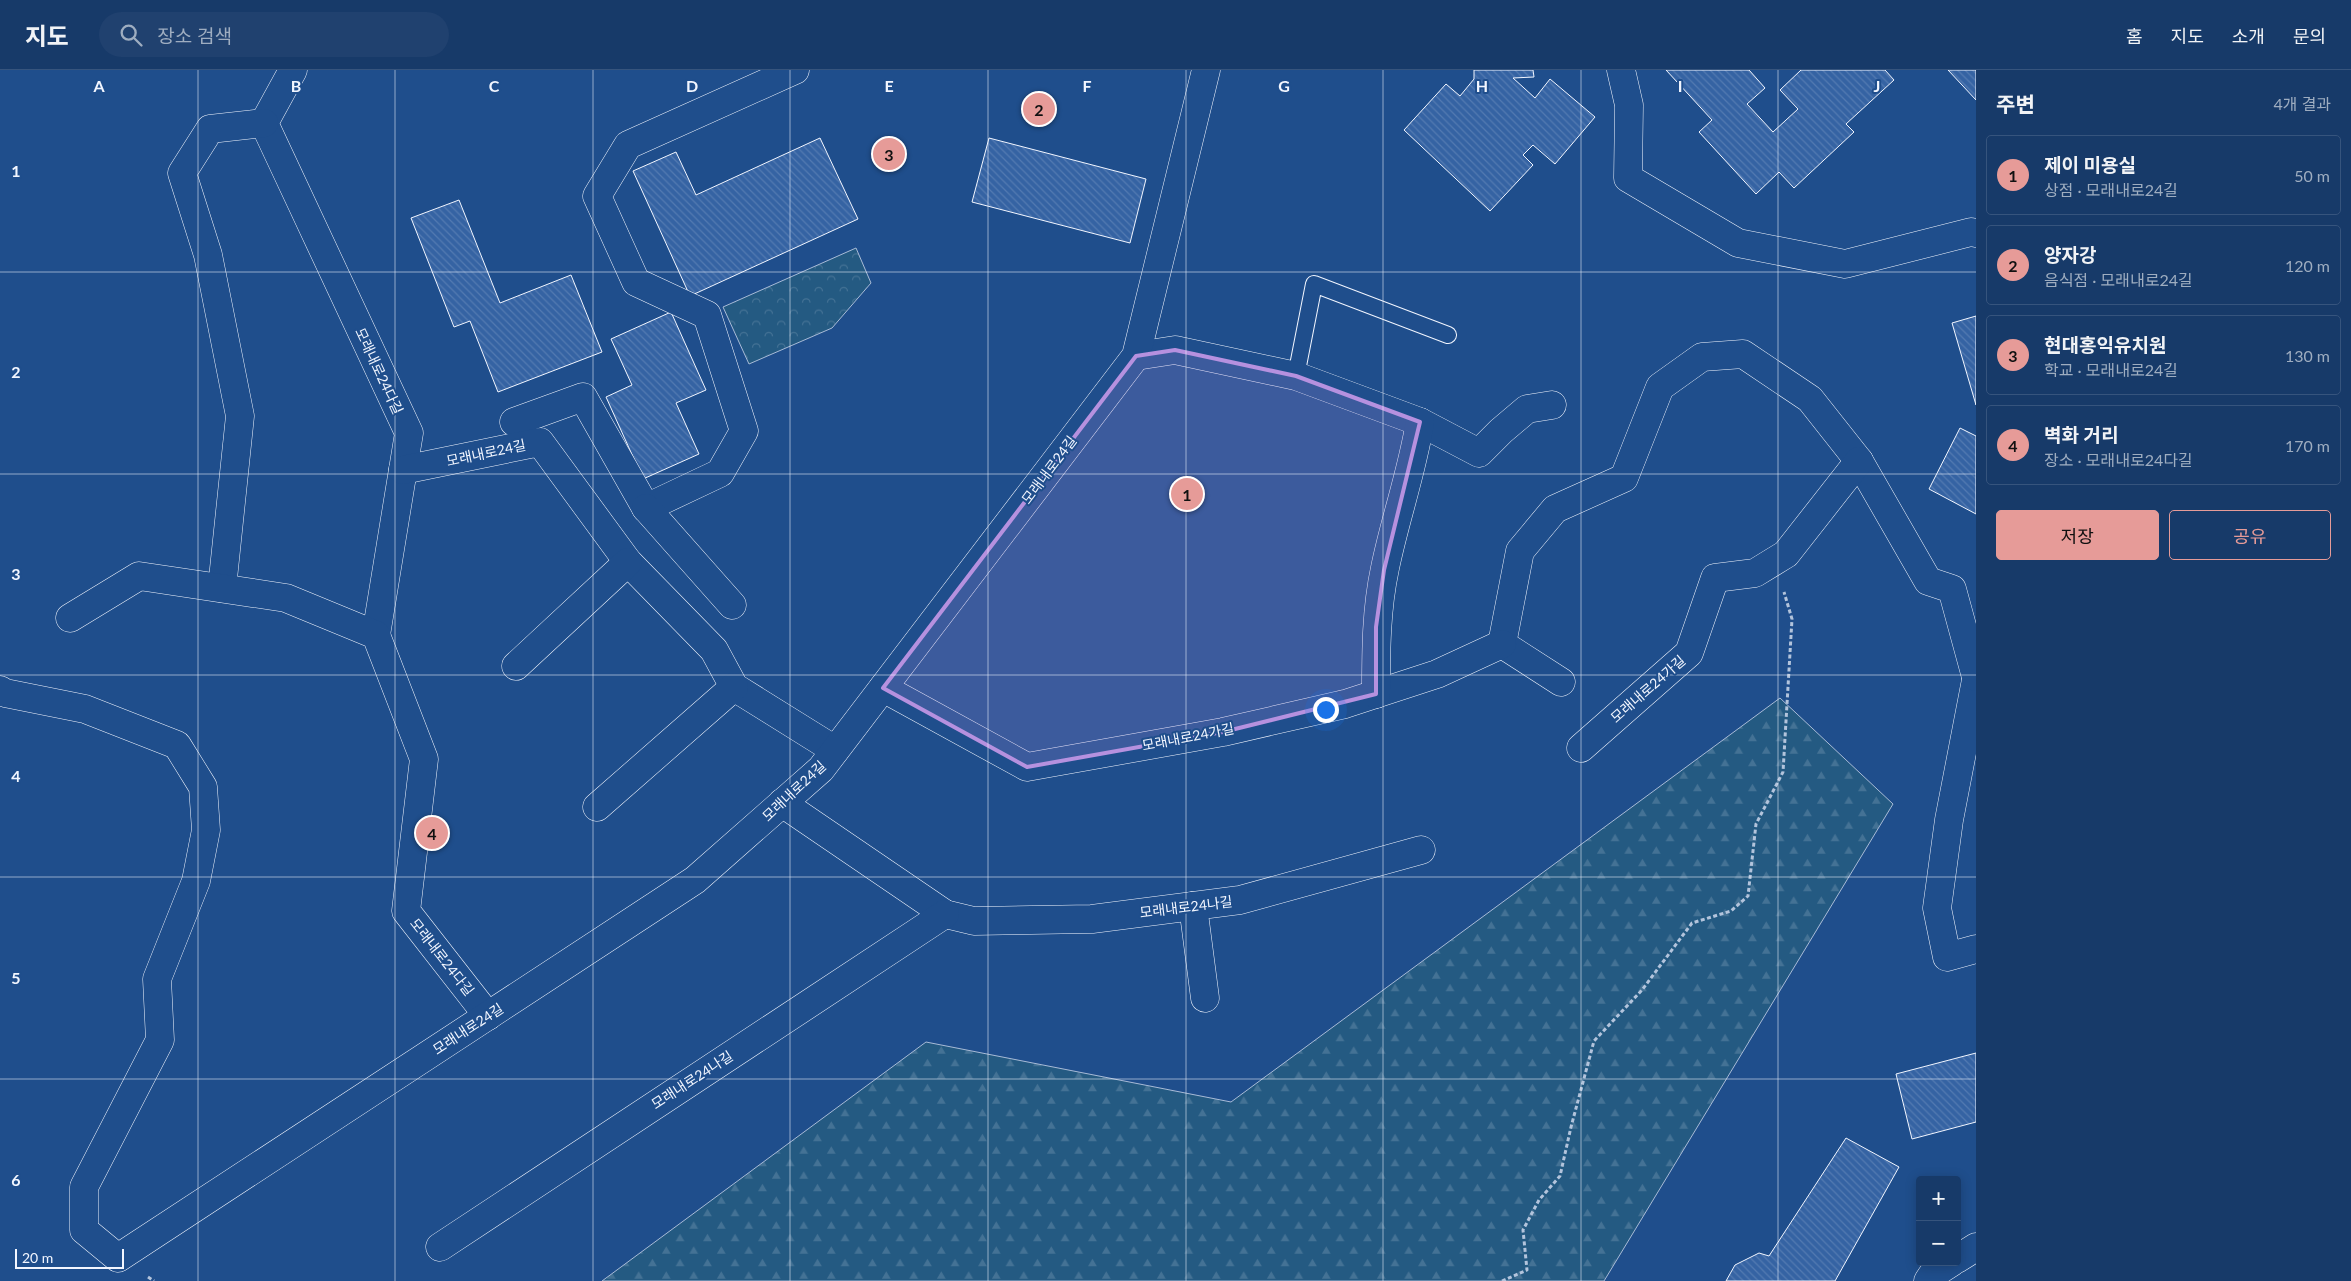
<!DOCTYPE html>
<html lang="ko">
<head>
<meta charset="utf-8">
<style>
  :root { --surface:#173a69; --page:#20416f; --text:#f1f3f6; --muted:#9eadc0; --line:#36547d; --accent:#e69b98 }
  body { margin:0; font-family:Lato,"Noto Sans KR",sans-serif; background:var(--page); color:var(--text) }
  .controls { position:absolute; right:15px; bottom:15px; display:grid; overflow:hidden; border-radius:5px; box-shadow:0 2px 12px #0003 }
  .controls button { width:45px; height:45px; display:grid; place-items:center; padding:0; border:0; border-bottom:1px solid var(--line); background:var(--surface); color:var(--text); font:25px sans-serif }
  .scale { position:absolute; left:15px; bottom:12px; width:109px; box-sizing:border-box; padding-left:5px; border:2px solid #f2f6ff; border-top:0; font-size:14px; line-height:18px; white-space:nowrap; color:#f2f6ff; -webkit-text-stroke:4px #1f4e8c; paint-order:stroke }
  .you { position:absolute; left:1325px; top:639px; width:18px; height:18px; margin:-12px; border:4px solid #fff; border-radius:50%; background:#1a73e8; box-shadow:0 0 0 8px #1a73e833 }
  .badge { display:grid; place-items:center; width:32px; height:32px; border-radius:50%; background:var(--accent); color:#111; font-size:16px; font-weight:700 }
  .pin { position:absolute; translate:-50% -50%; border:2px solid #fff; box-shadow:0 1px 5px #0006 }
  .list { margin:0; padding:0; list-style:none }
  h2 { display:flex; justify-content:space-between; align-items:center; height:65px; margin:0; padding:0 20px; font-size:21px }
  h2 small { font-size:16px; font-weight:400; color:var(--muted) }
  .list li { display:grid; grid-template-columns:32px 1fr auto; gap:15px; align-items:center; box-sizing:border-box; height:80px; margin:0 10px 10px; padding:0 10px; border:1px solid var(--line); border-radius:5px }
  .list b { display:block; font-size:19px; white-space:nowrap }
  .list p { margin:0; font-size:16px; white-space:nowrap; color:var(--muted) }
  .list em { font-size:16px; font-style:normal; color:var(--muted) }
  .actions { display:flex; gap:10px; padding:15px 20px }
  .actions a { flex:1; padding:11px 0; border:1px solid var(--accent); border-radius:5px; text-align:center; font-size:18px; color:var(--accent) }
  .actions .main { background:var(--accent); color:#111 }
  .icon { flex:none; width:28px; height:28px; fill:none; stroke:currentColor; stroke-width:2; stroke-linecap:round; stroke-linejoin:round }
  .map { position:relative; flex:none; width:1976px; height:1211px; overflow:hidden }
  header { display:flex; align-items:center; gap:30px; box-sizing:border-box; height:70px; padding:0 25px; background:var(--surface); border-bottom:1px solid var(--line) }
  header strong { font-size:24px }
  nav { display:flex; gap:28px; margin-inline-start:auto; font-size:18px }
  .search { width:350px; height:45px; background:var(--page); display:flex; align-items:center; gap:12px; box-sizing:border-box; padding:0 18px; border-radius:28px; color:var(--muted); font-size:19px }
  main { display:flex }
  aside { flex:1; background:var(--surface) }
  .map>svg:first-child { display:block }
  .forest { fill:url(#forest-firs); stroke:#a8bbd7 }
  .park { fill:url(#park-crowns); stroke:#a8bbd7 }
  .building { fill:url(#building-back-hatch); stroke:#f2f6ff }
  .lines { fill:none; stroke-linecap:round; stroke-linejoin:round }
  .lane-casing { stroke:#f2f6ff; stroke-width:18 }
  .street-casing { stroke:#f2f6ff; stroke-width:29 }
  .path { stroke:#b3c4dc; stroke-width:3; stroke-dasharray:4 2.5; stroke-linecap:butt }
  .lane { stroke:#1f4e8c; stroke-width:16 }
  .street { stroke:#1f4e8c; stroke-width:28 }
  .marked { fill:#b691df; fill-opacity:0.2; stroke:#b691df; stroke-width:4; stroke-linejoin:round }
  .grid { fill:none; stroke:#f2f6ff; stroke-width:1; stroke-opacity:0.55 }
  .labels { text-anchor:middle; stroke-width:4; stroke-linejoin:round; paint-order:stroke }
  .street-label { font-size:14px; fill:#f2f6ff; stroke:#1f4e8c }
  .grid-label { font-size:16px; text-anchor:middle; font-weight:bold; fill:#f2f6ff; stroke:#1f4e8c; stroke-width:4; stroke-linejoin:round; paint-order:stroke }
</style>
</head>
<body>
<header>
<strong>지도</strong>
<div class="search"><svg class="icon" aria-label="search" viewBox="0 0 24 24"><circle cx="10" cy="10" r="6"/><path d="M15 15l6 6"/></svg>장소 검색</div>
<nav><a>홈</a><a>지도</a><a>소개</a><a>문의</a></nav>
</header>
<main>
<div class="map">
<svg width="1976" height="1211" viewBox="0 0 1976 1211">
  <defs>
    <pattern id="forest-firs" width="22" height="20" patternUnits="userSpaceOnUse" patternTransform="scale(1.25)"><rect width="22" height="20" fill="#245a82"/><path d="M5 1l3.5 6h-7zM16 11l3.5 6h-7z" fill="#447295"/></pattern>
    <pattern id="park-crowns" width="20" height="18" patternUnits="userSpaceOnUse" patternTransform="scale(1.25)"><rect width="20" height="18" fill="#245a82"/><path d="M2 6a3 3 0 1 1 6 0M12 15a3 3 0 1 1 6 0" fill="none" stroke="#447295"/></pattern>
    <pattern id="building-back-hatch" width="6" height="6" patternUnits="userSpaceOnUse" patternTransform="scale(1.25)"><rect width="6" height="6" fill="#3563a3"/><path d="M-1 5l2 2M0 0l6 6M5-1l2 2" fill="none" stroke="#537ab1"/></pattern>
  </defs>
  <rect width="100%" height="100%" fill="#1f4e8c"/>
  <polygon class="forest" points="1780,628 1893,734 1604,1211 602,1211 926,972 1231,1032"/>
  <polygon class="park" points="856,178 871,213 832,258 749,294 723,237"/>
  <g class="building">
    <polygon points="1474,0 1533,0 1534,7 1513,8 1535,28 1550,9 1595,47 1555,94 1533,75 1523,85 1533,95 1490,141 1404,60 1446,14 1460,26 1474,9"/>
    <polygon points="1666,0 1749,0 1765,18 1747,34 1773,62 1798,39 1780,20 1801,0 1885,0 1894,10 1846,54 1854,62 1794,118 1779,102 1756,124 1699,62 1712,50"/>
    <polygon points="1948,0 1976,0 1976,30"/>
    <polygon points="820,68 858,149 690,226 633,101 676,82 696,125"/>
    <polygon points="989,68 1146,109 1130,173 972,132"/>
    <polygon points="459,130 500,233 571,205 602,282 498,322 470,251 454,257 411,148"/>
    <polygon points="671,242 706,320 676,333 699,384 643,409 606,327 632,315 611,269"/>
    <polygon points="1976,246 1976,335 1952,253"/>
    <polygon points="1960,358 1976,366 1976,444 1929,419"/>
    <polygon points="1976,983 1976,1052 1912,1069 1896,1004"/>
    <polygon points="1846,1068 1899,1097 1835,1211 1726,1211 1735,1195 1759,1183 1769,1186"/>
  </g>
  <g class="lines">
    <defs>
      <polyline id="lane" points="1296,306 1314,214 1448,265"/>
      <g id="street">
        <polyline points="293,0 264,53 409,363 376,565"/>
        <polyline points="1621,0 1629,35 1628,108 1738,173 1845,194 1971,162 1976,163"/>
        <polyline points="1136,286 1175,280 1296,306 1420,352 1479,383 1501,361 1527,339 1552,335"/>
        <polyline points="514,352 583,327 646,438 720,403 744,361 707,245 636,212 597,126 628,75 795,0"/>
        <polyline points="403,400 540,372 628,492 714,580 734,617 835,680"/>
        <polyline points="646,438 732,535"/>
        <polyline points="222,518 240,346 208,185 182,103 210,59 264,53"/>
        <polyline points="70,548 139,506 286,528 376,565 424,689 406,841 488,946"/>
        <polyline points="516,596 628,492"/>
        <polyline points="1976,610 1949,750 1937,838 1947,887 1976,879"/>
        <polyline points="1561,612 1502,574 1520,481 1555,439 1624,408 1660,317 1702,287 1743,284 1810,329 1859,391 1928,511 1952,519 1976,607"/>
        <polyline points="883,618 1027,697 1223,662 1345,634 1437,604 1502,574"/>
        <polyline points="0,620 5,623 85,639 177,675 203,717 206,760 196,811 157,909 160,970 84,1117 84,1160 118,1188 695,810 821,699 1136,286 1206,0"/>
        <path d="M1376,624C1376,581 1376,540 1385,498C1395,449 1412,402 1420,352"/>
        <polyline points="1581,678 1689,583 1715,508 1755,503 1786,484 1859,391"/>
        <polyline points="782,733 945,844 974,851 1092,849 1240,830 1421,780"/>
        <polyline points="597,737 734,617"/>
        <polyline points="1193,836 1205,928"/>
        <polyline points="440,1177 945,844"/>
        <polyline points="1957,1189 1976,1177"/>
        <polyline points="1928,1211 1932,1205 1952,1192"/>
      </g>
    </defs>
    <use href="#lane" class="lane-casing"/>
    <use href="#street" class="street-casing"/>
    <g class="path">
      <polyline points="148,1207 154,1211"/>
      <polyline points="1502,1211 1527,1200 1523,1160 1539,1130 1560,1106 1571,1057 1594,971 1642,920 1692,853 1731,841 1748,826 1756,754 1783,702 1792,549 1784,522"/>
    </g>
    <use href="#lane" class="lane"/>
    <use href="#street" class="street"/>
  </g>
  <path class="marked" d="M1175,280L1296,306L1420,352L1384,500L1376,557V624L1223,662L1027,697L883,618L1136,286Z"/>
  <path class="grid" d="M198,0V1211M395,0V1211M593,0V1211M790,0V1211M988,0V1211M1186,0V1211M1383,0V1211M1581,0V1211M1778,0V1211M0,202H1976M0,404H1976M0,605H1976M0,807H1976M0,1009H1976"/>
  <g class="labels">
    <g class="street-label">
      <text transform="translate(379 301) rotate(65)" y="5">모래내로24다길</text>
      <text transform="translate(486 383) rotate(-12)" y="5">모래내로24길</text>
      <text transform="translate(1049 400) rotate(-53)" y="5">모래내로24길</text>
      <text transform="translate(1648 619) rotate(-41)" y="5">모래내로24가길</text>
      <text transform="translate(1188 667) rotate(-11)" y="5">모래내로24가길</text>
      <text transform="translate(794 721) rotate(-43)" y="5">모래내로24길</text>
      <text transform="translate(1186 837) rotate(-7)" y="5">모래내로24나길</text>
      <text transform="translate(442 887) rotate(52)" y="5">모래내로24다길</text>
      <text transform="translate(468 959) rotate(-33)" y="5">모래내로24길</text>
      <text transform="translate(692 1010) rotate(-33)" y="5">모래내로24나길</text>
    </g>
  </g>
  <g class="grid-label">
    <text x="99" y="22">A</text>
    <text x="296" y="22">B</text>
    <text x="494" y="22">C</text>
    <text x="692" y="22">D</text>
    <text x="889" y="22">E</text>
    <text x="1087" y="22">F</text>
    <text x="1284" y="22">G</text>
    <text x="1482" y="22">H</text>
    <text x="1680" y="22">I</text>
    <text x="1877" y="22">J</text>
    <text x="16" y="107">1</text>
    <text x="16" y="308">2</text>
    <text x="16" y="510">3</text>
    <text x="16" y="712">4</text>
    <text x="16" y="914">5</text>
    <text x="16" y="1116">6</text>
  </g>
</svg>
<div class="controls">
<button>+</button>
<button>−</button>
</div>
<div class="scale">20 m</div>
<div class="you"></div>
<div class="pin badge" style="left:1187px;top:424px">1</div>
<div class="pin badge" style="left:1039px;top:39px">2</div>
<div class="pin badge" style="left:889px;top:84px">3</div>
<div class="pin badge" style="left:432px;top:763px">4</div>
</div>
<aside>
<h2>주변<small>4개 결과</small></h2>
<ul class="list">
<li><span class="badge">1</span><div><b>제이 미용실</b><p>상점 · 모래내로24길</p></div><em>50 m</em></li>
<li><span class="badge">2</span><div><b>양자강</b><p>음식점 · 모래내로24길</p></div><em>120 m</em></li>
<li><span class="badge">3</span><div><b>현대홍익유치원</b><p>학교 · 모래내로24길</p></div><em>130 m</em></li>
<li><span class="badge">4</span><div><b>벽화 거리</b><p>장소 · 모래내로24다길</p></div><em>170 m</em></li>
</ul>
<div class="actions"><a class="main">저장</a><a>공유</a></div>
</aside>
</main>
</body>
</html>
